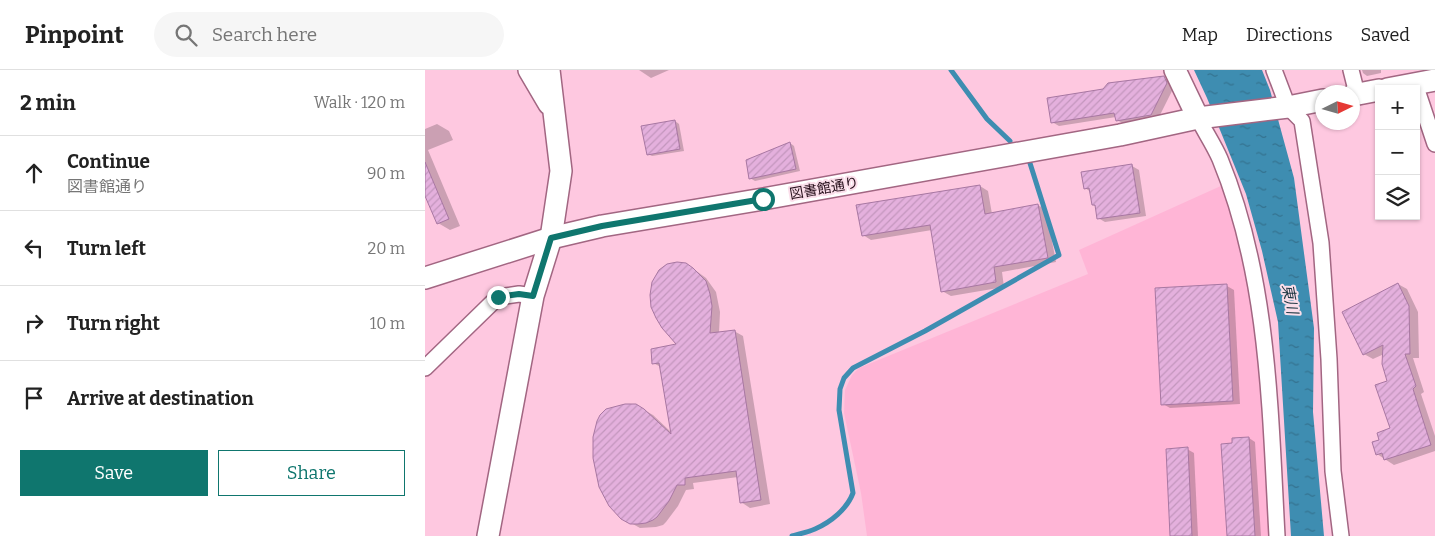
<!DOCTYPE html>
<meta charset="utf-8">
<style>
:root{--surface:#fff;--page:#f6f6f6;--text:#222;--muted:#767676;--line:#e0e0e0;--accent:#0f766e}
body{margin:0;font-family:Bitter,"Noto Sans JP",serif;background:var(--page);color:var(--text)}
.controls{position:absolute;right:15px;top:15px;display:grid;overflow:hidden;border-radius:0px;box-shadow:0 1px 4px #0004}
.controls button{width:45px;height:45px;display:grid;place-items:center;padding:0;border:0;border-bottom:1px solid var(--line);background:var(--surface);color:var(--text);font:25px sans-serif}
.compass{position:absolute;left:890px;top:15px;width:45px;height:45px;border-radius:50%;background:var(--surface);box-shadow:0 1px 4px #0004;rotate:85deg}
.stop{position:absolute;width:15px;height:15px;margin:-11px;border:4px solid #0f766e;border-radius:50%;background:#fff}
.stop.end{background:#0f766e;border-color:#fff;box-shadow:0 1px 5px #0008}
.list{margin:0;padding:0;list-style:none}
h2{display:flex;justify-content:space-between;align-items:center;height:65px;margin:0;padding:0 20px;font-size:21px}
h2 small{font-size:16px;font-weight:400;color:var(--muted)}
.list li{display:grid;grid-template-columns:32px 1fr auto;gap:15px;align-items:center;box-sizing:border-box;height:75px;padding:0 20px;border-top:1px solid var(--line)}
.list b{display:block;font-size:19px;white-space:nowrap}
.list p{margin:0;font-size:16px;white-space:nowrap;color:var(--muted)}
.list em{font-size:16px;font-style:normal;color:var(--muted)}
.actions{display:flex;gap:10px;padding:15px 20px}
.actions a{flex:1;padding:11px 0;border:1px solid var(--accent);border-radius:0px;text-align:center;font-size:18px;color:var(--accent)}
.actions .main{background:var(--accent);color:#fff}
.icon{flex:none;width:28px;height:28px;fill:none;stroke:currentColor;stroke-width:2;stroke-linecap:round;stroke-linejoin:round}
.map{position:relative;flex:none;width:1010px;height:466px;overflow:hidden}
header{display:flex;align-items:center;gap:30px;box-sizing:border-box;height:70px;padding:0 25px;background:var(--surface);border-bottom:1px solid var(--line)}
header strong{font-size:24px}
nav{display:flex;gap:28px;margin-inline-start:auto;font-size:18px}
.search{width:350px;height:45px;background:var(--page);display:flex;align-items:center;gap:12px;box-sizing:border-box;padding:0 18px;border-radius:28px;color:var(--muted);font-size:19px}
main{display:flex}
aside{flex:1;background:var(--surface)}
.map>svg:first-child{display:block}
</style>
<header>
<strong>Pinpoint</strong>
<div class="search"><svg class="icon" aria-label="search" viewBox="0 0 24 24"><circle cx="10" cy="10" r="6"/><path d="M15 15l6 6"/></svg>Search here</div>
<nav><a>Map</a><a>Directions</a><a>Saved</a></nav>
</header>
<main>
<aside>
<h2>2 min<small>Walk · 120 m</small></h2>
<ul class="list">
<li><svg class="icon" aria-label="ahead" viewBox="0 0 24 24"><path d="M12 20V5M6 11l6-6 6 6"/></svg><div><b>Continue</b><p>図書館通り</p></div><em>90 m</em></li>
<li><svg class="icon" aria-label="left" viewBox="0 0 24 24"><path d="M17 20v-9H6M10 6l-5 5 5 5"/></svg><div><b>Turn left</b></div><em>20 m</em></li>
<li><svg class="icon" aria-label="right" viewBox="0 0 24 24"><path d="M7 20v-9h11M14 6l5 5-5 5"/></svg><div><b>Turn right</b></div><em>10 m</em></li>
<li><svg class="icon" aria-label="arrive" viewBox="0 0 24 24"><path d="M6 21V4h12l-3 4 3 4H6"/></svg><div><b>Arrive at destination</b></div></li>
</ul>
<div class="actions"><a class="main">Save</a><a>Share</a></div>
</aside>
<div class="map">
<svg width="1010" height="466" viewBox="0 0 1010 466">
<defs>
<pattern id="water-ripples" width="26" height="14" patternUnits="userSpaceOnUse" patternTransform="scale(1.25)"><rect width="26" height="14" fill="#3e8db1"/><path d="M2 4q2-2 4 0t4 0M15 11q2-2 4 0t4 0" fill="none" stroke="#34728f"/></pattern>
<pattern id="building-hatch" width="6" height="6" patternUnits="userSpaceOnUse" patternTransform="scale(1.25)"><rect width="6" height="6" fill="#e4b0dd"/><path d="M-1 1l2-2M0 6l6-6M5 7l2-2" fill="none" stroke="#c396bd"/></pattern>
</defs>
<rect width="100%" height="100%" fill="#fec8e0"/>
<!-- built -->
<path fill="#ffb5d6" d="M798,115L813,160L824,211L837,316L846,466H442L436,423L419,343L420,320L427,305L434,298L663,204L654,180Z"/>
<!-- water -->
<path fill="url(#water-ripples)" d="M769,0H837L845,20L869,108L889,258L888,342L899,466H866L853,252L837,181L821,124L782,28Z"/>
<!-- shadow -->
<g fill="#0003">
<path d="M214,0H244L226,8Z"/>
<path d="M937,0H956V3L942,6L938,3Z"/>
<path d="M739,8L746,12L749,17L733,49L699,54L692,50L691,47L634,56L627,52L678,20Z"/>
<path d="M250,51L254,54L259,81L227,86L223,84Z"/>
<path d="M12,54L24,61L28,70L3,80L35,156L25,160L13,153L0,123V59Z"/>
<path d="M365,73L369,76L375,101L330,111L325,108Z"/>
<path d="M707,96L714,100L721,146L680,152L673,148L672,137L668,135L666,122L660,118Z"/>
<path d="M555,116L563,121L567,144L613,135L621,140L631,192L577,202L579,217L526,226L517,221L507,160L446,170L438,165Z"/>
<path d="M270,200L281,208L291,222L295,242L294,263L309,261L318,266L345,434L325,438L316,432L313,407L268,413L269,419L261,420L253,436L241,452L238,455L231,457L215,458L197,448L210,335L228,345L247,363L236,297L228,293L253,275Z"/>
<path d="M973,214L982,219L993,242L994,288H988L999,322L996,324L1010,366V381L969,395L952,384L966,359L964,312L959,284L948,289L939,284Z"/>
<path d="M802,216L809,220L815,334L745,338L738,334Z"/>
<path d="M824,368L830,372L836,466H803L808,374Z"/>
<path d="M762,379L769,383L773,466H746Z"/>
</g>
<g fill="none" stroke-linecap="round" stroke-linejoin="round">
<!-- stream -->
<g stroke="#3e8db1" stroke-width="5">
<path d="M526,0L562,49L585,71"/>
<path d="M367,466C374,464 383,462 390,459C406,452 422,439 428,423L414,340L415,319L419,308L428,298L500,261L634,185L604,90"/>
</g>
</g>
<!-- building -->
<g fill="url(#building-hatch)" stroke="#a877a2">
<path d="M739,6L742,13L726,45L691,51L689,43L626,53L622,28L678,19L683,13Z"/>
<path d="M250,50L255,79L222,85L216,56Z"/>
<path d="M365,72L371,99L324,109L321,90Z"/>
<path d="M0,92L24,149L12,154L0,126Z"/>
<path d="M707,94L715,143L672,149L670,135H667L664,118L659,119L656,102Z"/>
<path d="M555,115L560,144L613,134L623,188L569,197L571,212L516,222L505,155L437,166L431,135Z"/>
<path d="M252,192L261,193L268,198L281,211L285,224L287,236L285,263L310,260L336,430L315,433L311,401L260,408V415H252L244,431L232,447L228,450L221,453L213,454H205L196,449L184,436L174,417L168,388V367L172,351L175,345L181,339L200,334H211L219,339L246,364L234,293L227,294L226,279L251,274L237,258L231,248L226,237L225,225L227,212L234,200L242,194Z"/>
<path d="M973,213L984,236L985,284H980L991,316L988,319L1006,375L959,390L957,383L951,385L947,372L954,370L952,363L965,358L950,315L962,311L957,294L958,275L938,285L917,242Z"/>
<path d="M802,214L808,331L736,335L730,218Z"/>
<path d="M824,367L830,466H802L796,374L807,373V368Z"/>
<path d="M763,377L767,466H745L741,379Z"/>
</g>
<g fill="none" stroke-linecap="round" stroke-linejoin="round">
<!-- street casing -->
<g stroke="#a26682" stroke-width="18">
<g id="street">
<path d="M849,0L863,37L877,51L896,173L904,289L908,401L916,466"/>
<path d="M926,0L932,24"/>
<path d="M990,14L1010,74"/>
<path d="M773,48C780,62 789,75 795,89C844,208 845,339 852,466"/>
<path d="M0,298L73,227L94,224L108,226"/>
</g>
</g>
<!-- secondary casing -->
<g stroke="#a26682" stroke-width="24">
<g id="secondary">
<path d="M104,0L124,34"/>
<path d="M750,0L773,48"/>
<path d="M962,19L1010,10"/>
<path d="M928,25L954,20"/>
<path d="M0,208L126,168L177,156L338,129L695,65L773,48L863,37L898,30"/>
<path d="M63,466L108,226L126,168L136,101L124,0"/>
</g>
</g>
<!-- street -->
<use href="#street" stroke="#fff" stroke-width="15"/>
<!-- secondary -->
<use href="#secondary" stroke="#fff" stroke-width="21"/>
</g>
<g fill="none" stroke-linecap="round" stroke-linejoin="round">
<!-- route -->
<path stroke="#0f766e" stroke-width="6" d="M73,227L94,224L108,226L126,168L177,156L338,129"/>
</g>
<g text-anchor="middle" stroke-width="4" stroke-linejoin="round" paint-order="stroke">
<!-- street labels -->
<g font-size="14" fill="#250e1a" stroke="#fadeea">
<text transform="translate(399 118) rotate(-10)" y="5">図書館通り</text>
</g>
<!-- water labels -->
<g font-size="15" font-style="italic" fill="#1c3541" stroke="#fadeea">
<text transform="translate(865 229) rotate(79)" y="5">東川</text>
</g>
</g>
</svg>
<div class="controls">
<button>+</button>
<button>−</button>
<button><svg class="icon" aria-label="layers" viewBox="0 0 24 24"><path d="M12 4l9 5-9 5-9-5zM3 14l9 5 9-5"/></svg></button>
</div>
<svg class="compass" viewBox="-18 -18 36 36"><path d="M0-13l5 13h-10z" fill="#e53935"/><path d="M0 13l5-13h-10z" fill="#767676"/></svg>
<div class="stop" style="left:338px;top:129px"></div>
<div class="stop end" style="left:73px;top:227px"></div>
</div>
</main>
